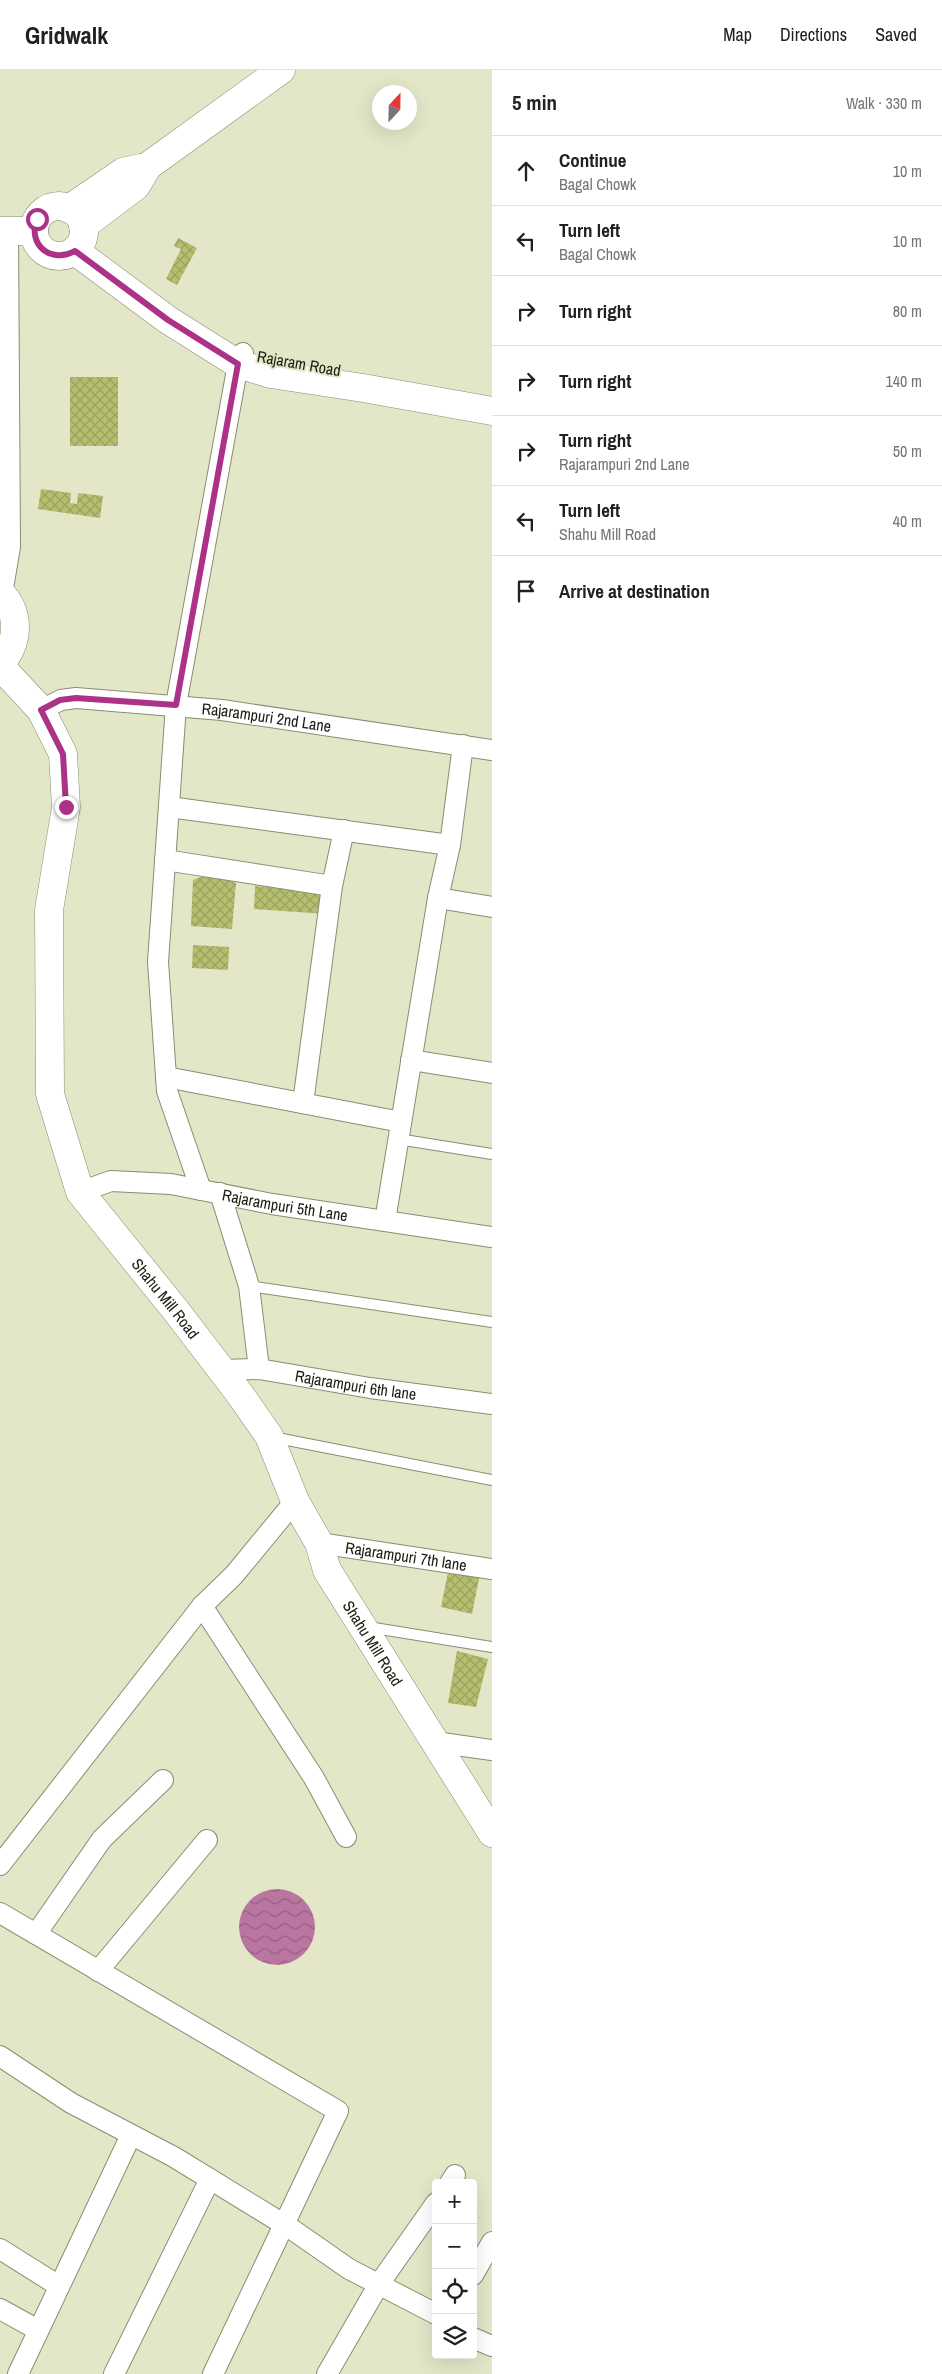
<!DOCTYPE html>
<meta charset="utf-8">
<style>
:root{--surface:#fff;--page:#f2f2f2;--text:#202124;--muted:#757577;--line:#e0e0e0}
body{margin:0;font-family:"Archivo Narrow",sans-serif;background:var(--page);color:var(--text)}
.controls{position:absolute;right:15px;bottom:15px;display:grid;overflow:hidden;border-radius:5px;box-shadow:0 5px 20px #0002}
.controls button{width:45px;height:45px;display:grid;place-items:center;padding:0;border:0;border-bottom:1px solid var(--line);background:var(--surface);color:var(--text);font:25px sans-serif}
.compass{position:absolute;left:372px;top:15px;width:45px;height:45px;border-radius:50%;background:var(--surface);box-shadow:0 5px 20px #0002;rotate:22deg}
.stop{position:absolute;width:15px;height:15px;margin:-11px;border:4px solid #ab3287;border-radius:50%;background:#fff}
.stop.end{background:#ab3287;border-color:#fff;box-shadow:0 1px 5px #0008}
.list{margin:0;padding:0;list-style:none}
h2{display:flex;justify-content:space-between;align-items:center;height:65px;margin:0;padding:0 20px;font-size:21px}
h2 small{font-size:16px;font-weight:400;color:var(--muted)}
.list li{display:grid;grid-template-columns:32px 1fr auto;gap:15px;align-items:center;box-sizing:border-box;height:70px;padding:0 20px;border-top:1px solid var(--line)}
.list b{display:block;font-size:19px;white-space:nowrap}
.list p{margin:0;font-size:16px;white-space:nowrap;color:var(--muted)}
.list em{font-size:16px;font-style:normal;color:var(--muted)}
.icon{flex:none;width:28px;height:28px;fill:none;stroke:currentColor;stroke-width:2;stroke-linecap:round;stroke-linejoin:round}
.map{position:relative;flex:none;width:492px;height:2304px;overflow:hidden}
header{display:flex;align-items:center;gap:30px;box-sizing:border-box;height:70px;padding:0 25px;background:var(--surface);border-bottom:1px solid var(--line)}
header strong{font-size:24px}
nav{display:flex;gap:28px;margin-inline-start:auto;font-size:18px}
main{display:flex}
aside{flex:1;background:var(--surface)}
.map>svg:first-child{display:block}
</style>
<header>
<strong>Gridwalk</strong>
<nav><a>Map</a><a>Directions</a><a>Saved</a></nav>
</header>
<main>
<div class="map">
<svg width="492" height="2304" viewBox="0 0 492 2304">
<defs>
<pattern id="water-waves" width="16" height="10" patternUnits="userSpaceOnUse" patternTransform="scale(1.25)"><rect width="16" height="10" fill="#ba76a1"/><path d="M0 5q4-4 8 0t8 0" fill="none" stroke="#966082"/></pattern>
<pattern id="building-cross-hatch" width="8" height="8" patternUnits="userSpaceOnUse" patternTransform="scale(1.25)"><rect width="8" height="8" fill="#b5bd6f"/><path d="M0 0l8 8M0 8l8-8" fill="none" stroke="#9ba25f"/></pattern>
</defs>
<rect width="100%" height="100%" fill="#e3e7c8"/>
<!-- water -->
<circle fill="url(#water-waves)" cx="277" cy="1857" r="38"/>
<!-- building -->
<g fill="url(#building-cross-hatch)">
<path d="M178,168L197,178L177,215L166,209L181,179L174,176Z"/>
<rect x="70" y="307" width="48" height="69"/>
<path d="M41,419L71,423L70,433L77,434L78,423L103,426L100,448L38,439Z"/>
<path d="M203,806L227,809L236,813L232,859L191,856L193,810Z"/>
<path d="M255,816L327,821L326,844L254,839Z"/>
<path d="M193,875L229,877L228,900L192,898Z"/>
<path d="M449,1497L480,1504L472,1544L441,1537Z"/>
<path d="M457,1581L488,1589L476,1637L448,1633Z"/>
</g>
<g fill="none" stroke-linecap="round" stroke-linejoin="round">
<!-- lane casing -->
<g stroke="#8a8d71" stroke-width="12">
<g id="lane">
<path d="M398,1069L492,1084"/>
<path d="M249,1216L492,1252"/>
<path d="M272,1367L492,1410"/>
<path d="M368,1557L492,1577"/>
</g>
</g>
<!-- street casing -->
<g stroke="#8a8d71" stroke-width="22">
<g id="street">
<path d="M2,524L10,477L8,162"/>
<path id="s1" d="M41,640L61,630L76,628L222,640L492,680"/>
<path d="M169,737L450,775"/>
<path d="M165,790L332,816"/>
<path d="M438,828L492,837"/>
<path d="M411,990L492,1003"/>
<path d="M166,1007L401,1052"/>
<path d="M303,1033L332,816L344,760"/>
<path d="M201,1120L167,1021L158,892L176,635L238,294L243,283"/>
<path id="s2" d="M80,1122L111,1111L171,1114L272,1134L492,1167"/>
<path d="M220,1123L249,1216L259,1299"/>
<path d="M385,1151L438,828L450,775L463,675"/>
<path id="s3" d="M221,1300L259,1299L370,1318L492,1334"/>
<path id="s4" d="M319,1473L492,1499"/>
<path d="M202,1536L314,1708L346,1767"/>
<path d="M435,1672L492,1680"/>
<path d="M0,1795L202,1536L234,1505L295,1431"/>
<path d="M0,1843L338,2041L213,2304"/>
<path d="M36,1864L102,1769L163,1710"/>
<path d="M98,1901L207,1770"/>
<path d="M0,1986L71,2033L174,2087L293,2160L349,2199L436,2244"/>
<path d="M450,2113L455,2105"/>
<path d="M0,2179L59,2216"/>
<path d="M473,2205L492,2172"/>
<path d="M0,2239L38,2260"/>
<path d="M473,2268L492,2276"/>
<path d="M18,2304L131,2065"/>
<path d="M114,2304L210,2109"/>
<path d="M327,2304L379,2214L436,2133"/>
</g>
</g>
<!-- secondary casing -->
<g stroke="#8a8d71" stroke-width="29">
<g id="secondary">
<circle cx="59" cy="161" r="25"/>
<path d="M69,139L123,102L140,98"/>
<path d="M83,156L136,116L148,96L281,0"/>
<path d="M0,161H34"/>
<path d="M75,181L168,250L238,294L271,304L363,318L492,341"/>
<path d="M0,523C21,541 19,575 0,593"/>
<path id="s5" d="M0,596L41,640L63,684L66,737L49,840L50,1024L80,1122L177,1242L239,1323L269,1366L295,1431L319,1473L327,1500L492,1763"/>
</g>
</g>
<!-- lane -->
<use href="#lane" stroke="#fff" stroke-width="10"/>
<!-- street -->
<use href="#street" stroke="#fff" stroke-width="20"/>
<!-- secondary -->
<use href="#secondary" stroke="#fff" stroke-width="28"/>
</g>
<g fill="none" stroke-linecap="round" stroke-linejoin="round">
<!-- route -->
<path stroke="#ab3287" stroke-width="6" d="M37,149C27,175 51,194 75,181L168,250L238,294L176,635L76,628L60,630L41,640L63,684L66,737"/>
</g>
<g text-anchor="middle" stroke-width="4" stroke-linejoin="round" paint-order="stroke">
<!-- street labels -->
<g font-size="16" fill="#1c1d12" stroke="#e3e7c8">
<text transform="translate(299 293) rotate(10)" y="6">Rajaram Road</text>
<text dy="6" stroke="none"><textPath href="#s1" startOffset="229">Rajarampuri 2nd Lane</textPath></text>
<text dy="6" stroke="none"><textPath href="#s2" startOffset="209">Rajarampuri 5th Lane</textPath></text>
<text dy="6" stroke="none"><textPath href="#s5" startOffset="690">Shahu Mill Road</textPath></text>
<text dy="6" stroke="none"><textPath href="#s3" startOffset="136">Rajarampuri 6th lane</textPath></text>
<text dy="6" stroke="none"><textPath href="#s4" startOffset="88">Rajarampuri 7th lane</textPath></text>
<text dy="6" stroke="none"><textPath href="#s5" startOffset="1095">Shahu Mill Road</textPath></text>
</g>
</g>
</svg>
<div class="controls">
<button>+</button>
<button>−</button>
<button><svg class="icon" aria-label="locate" viewBox="0 0 24 24"><circle cx="12" cy="12" r="6"/><path d="M12 2v4M12 18v4M2 12h4M18 12h4"/></svg></button>
<button><svg class="icon" aria-label="layers" viewBox="0 0 24 24"><path d="M12 4l9 5-9 5-9-5zM3 14l9 5 9-5"/></svg></button>
</div>
<svg class="compass" viewBox="-18 -18 36 36"><path d="M0-13l5 13h-10z" fill="#e53935"/><path d="M0 13l5-13h-10z" fill="#757577"/></svg>
<div class="stop" style="left:37px;top:149px"></div>
<div class="stop end" style="left:66px;top:737px"></div>
</div>
<aside>
<h2>5 min<small>Walk · 330 m</small></h2>
<ul class="list">
<li><svg class="icon" aria-label="ahead" viewBox="0 0 24 24"><path d="M12 20V5M6 11l6-6 6 6"/></svg><div><b>Continue</b><p>Bagal Chowk</p></div><em>10 m</em></li>
<li><svg class="icon" aria-label="left" viewBox="0 0 24 24"><path d="M17 20v-9H6M10 6l-5 5 5 5"/></svg><div><b>Turn left</b><p>Bagal Chowk</p></div><em>10 m</em></li>
<li><svg class="icon" aria-label="right" viewBox="0 0 24 24"><path d="M7 20v-9h11M14 6l5 5-5 5"/></svg><div><b>Turn right</b></div><em>80 m</em></li>
<li><svg class="icon" aria-label="right" viewBox="0 0 24 24"><path d="M7 20v-9h11M14 6l5 5-5 5"/></svg><div><b>Turn right</b></div><em>140 m</em></li>
<li><svg class="icon" aria-label="right" viewBox="0 0 24 24"><path d="M7 20v-9h11M14 6l5 5-5 5"/></svg><div><b>Turn right</b><p>Rajarampuri 2nd Lane</p></div><em>50 m</em></li>
<li><svg class="icon" aria-label="left" viewBox="0 0 24 24"><path d="M17 20v-9H6M10 6l-5 5 5 5"/></svg><div><b>Turn left</b><p>Shahu Mill Road</p></div><em>40 m</em></li>
<li><svg class="icon" aria-label="arrive" viewBox="0 0 24 24"><path d="M6 21V4h12l-3 4 3 4H6"/></svg><div><b>Arrive at destination</b></div></li>
</ul>
</aside>
</main>
